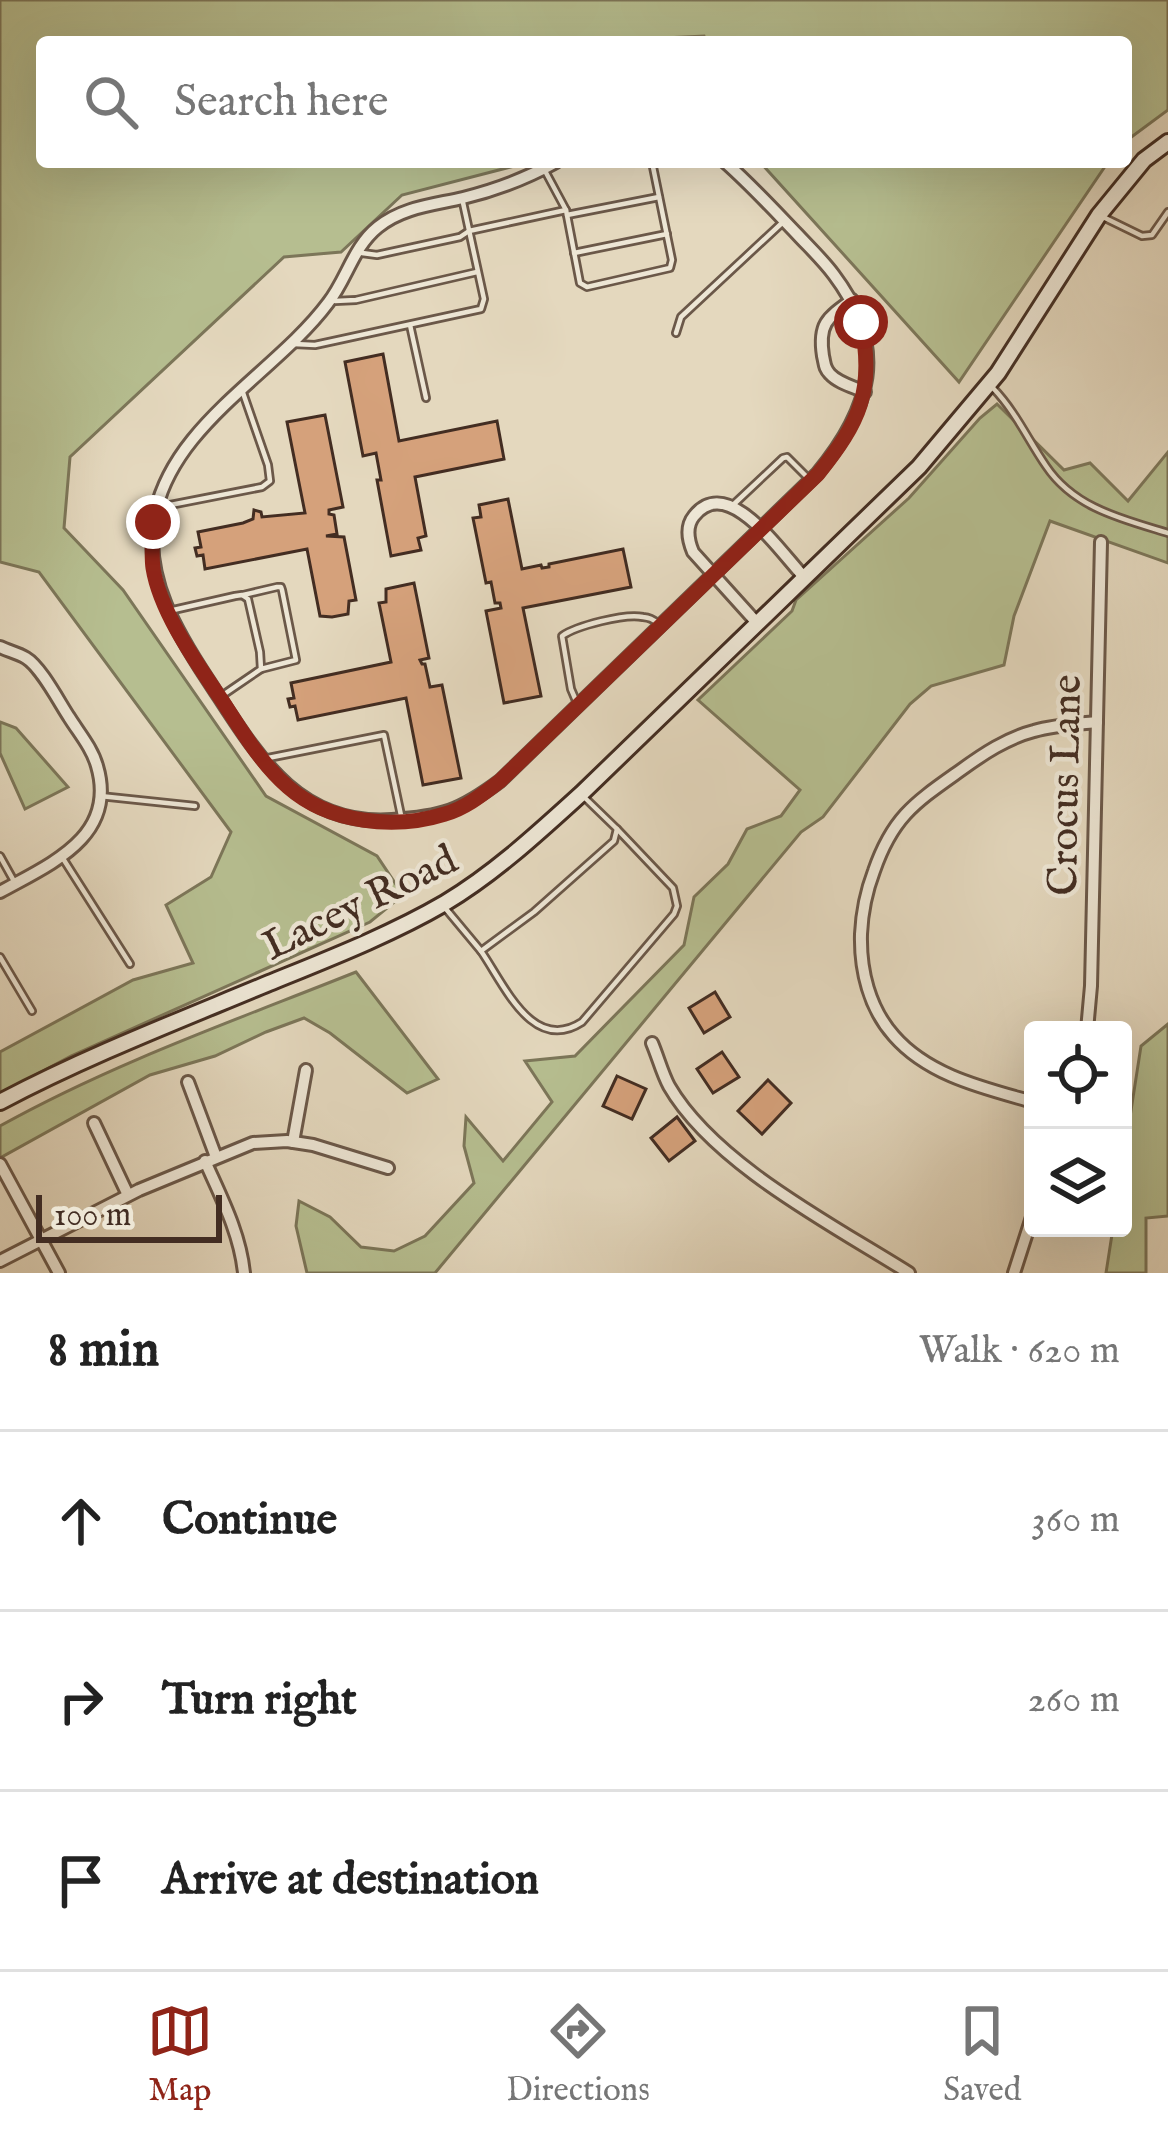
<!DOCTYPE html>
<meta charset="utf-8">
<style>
:root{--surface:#fff;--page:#f6f6f6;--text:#222;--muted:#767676;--line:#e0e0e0;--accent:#8f2418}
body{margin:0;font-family:"IM FELL English",serif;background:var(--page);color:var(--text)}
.controls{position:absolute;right:36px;bottom:36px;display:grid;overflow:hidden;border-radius:12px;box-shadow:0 12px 48px #0002}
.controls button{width:108px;height:108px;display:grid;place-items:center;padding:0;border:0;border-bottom:3px solid var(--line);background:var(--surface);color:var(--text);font:60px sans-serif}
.scale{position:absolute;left:36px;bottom:30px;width:186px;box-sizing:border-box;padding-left:12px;border:6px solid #432d22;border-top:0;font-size:33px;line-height:42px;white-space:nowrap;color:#432d22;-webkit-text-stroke:9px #ede6d5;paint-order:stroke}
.stop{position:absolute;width:36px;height:36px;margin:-27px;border:9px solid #8f2418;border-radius:50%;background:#fff}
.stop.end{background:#8f2418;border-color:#fff;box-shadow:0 3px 12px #0008}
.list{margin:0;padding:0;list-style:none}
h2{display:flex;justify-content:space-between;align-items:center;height:156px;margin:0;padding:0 48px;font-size:51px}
h2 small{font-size:39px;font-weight:400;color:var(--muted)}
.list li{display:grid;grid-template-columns:78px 1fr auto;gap:36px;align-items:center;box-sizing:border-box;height:180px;padding:0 48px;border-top:3px solid var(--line)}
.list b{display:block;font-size:45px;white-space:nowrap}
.list em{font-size:39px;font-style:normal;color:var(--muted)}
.icon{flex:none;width:66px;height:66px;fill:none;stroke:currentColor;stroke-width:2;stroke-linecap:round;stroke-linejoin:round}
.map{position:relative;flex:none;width:1168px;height:1273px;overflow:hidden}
.search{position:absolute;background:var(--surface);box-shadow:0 12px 48px #0002;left:36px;right:36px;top:36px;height:132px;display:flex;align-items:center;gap:30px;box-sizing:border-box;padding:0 42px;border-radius:12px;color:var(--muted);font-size:45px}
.sheet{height:696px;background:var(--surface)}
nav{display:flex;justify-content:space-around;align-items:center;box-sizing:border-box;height:168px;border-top:3px solid var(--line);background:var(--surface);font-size:33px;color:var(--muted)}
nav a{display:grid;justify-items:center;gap:6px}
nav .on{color:var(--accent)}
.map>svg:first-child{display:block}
</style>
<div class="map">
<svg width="1168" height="1273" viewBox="0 0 1168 1273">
<rect width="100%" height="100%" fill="#e4d8be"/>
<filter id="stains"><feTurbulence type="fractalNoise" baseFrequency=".00167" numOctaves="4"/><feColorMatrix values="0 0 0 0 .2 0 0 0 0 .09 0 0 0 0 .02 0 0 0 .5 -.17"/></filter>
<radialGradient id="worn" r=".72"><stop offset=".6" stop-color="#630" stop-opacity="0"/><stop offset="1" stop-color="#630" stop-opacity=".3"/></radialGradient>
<!-- green -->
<g fill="#b6be90" stroke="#7c7659" stroke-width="3">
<path d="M0,0H1168V110L1126,141V42H706L704,36L664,38L660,42H42V162H530L402,195L341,252L284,257L70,457L64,528L123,590L266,796L377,856L403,895L370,922L71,1056L0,1094V1052L133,980L193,963L166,905L211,877L231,832L39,572L0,562Z"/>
<path d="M760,162H1108L959,382Z"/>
<path d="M997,404L1064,470L1090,463L1128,501L1168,452V563L1050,521L1014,616L1004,665L931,686L910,704L823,817L801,832L435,1273H307L296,1226L299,1201L330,1217L361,1247L394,1251L425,1236L474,1183L464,1146L466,1117L503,1161L552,1102L525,1061L575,1056L684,945L694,897L728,864L747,829L781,816L800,790L698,700L792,611L796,600L909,498L980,418Z"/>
<path d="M0,722L16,728L68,787L25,809L0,753Z"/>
<path d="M356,972L438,1079L407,1093L330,1033L304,1018L266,1032L215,1056L150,1075L0,1158V1126C113,1063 236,1020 356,972Z"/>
<path d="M1168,1024V1216L1146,1218V1273H1106L1113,1228H1123V1162L1141,1046Z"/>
</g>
<!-- building -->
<g fill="#d5a17b" stroke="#432d22" stroke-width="3">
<path d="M383,354L399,441L497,421L504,459L415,477L426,536L418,538L421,550L391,556L377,480H381L376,453L363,456L345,362Z"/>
<path d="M325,415L343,507L329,510V514L334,515L337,534L326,536L344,537L356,600L349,601L348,614L332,617L320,616L307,549L205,569L203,555L197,556L195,548L201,547L198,532L243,523L253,519L254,510L261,512L262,517L305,513L287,422Z"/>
<path d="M508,499L522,569L541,565L542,568L549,567V564L623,549L631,587L523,608L541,696L504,703L486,611L501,608L500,603H495L491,582L486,583L473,518L481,517L479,505Z"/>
<path d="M414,583L429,658L420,660L422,664H425L430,687L442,685L461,778L423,785L406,698L298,720L295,706L290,707L288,699L294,698L291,683L391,662L379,603L386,602V589Z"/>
<path d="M715,992L730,1017L704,1033L689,1008Z"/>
<path d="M722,1052L739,1077L713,1093L697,1069Z"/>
<path d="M617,1076L646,1089L632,1119L603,1106Z"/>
<path d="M768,1080L791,1103L762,1134L738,1111Z"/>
<path d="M677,1117L695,1141L669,1161L651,1138Z"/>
</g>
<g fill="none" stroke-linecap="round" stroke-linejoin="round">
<!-- lane casing -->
<g stroke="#6b5849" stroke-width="10">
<g id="lane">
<path d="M544,169L566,210L580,283L587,287L670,268L672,260L652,162"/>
<path d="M567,215L659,197"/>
<path d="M1101,216L1142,236L1152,235L1168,212"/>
<path d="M362,253L377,255L460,237L469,231L566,210"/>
<path d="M574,253L667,234"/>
<path d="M335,301L356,300L477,272"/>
<path d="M410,325L426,398"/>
<path d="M676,333L681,317L783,222"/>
<path d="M294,344L315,345L481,309L484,299L462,198"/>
<path d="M993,388C1016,412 1028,440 1046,466C1074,508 1122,519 1168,533"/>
<path d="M733,505L783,458L787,457L811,481"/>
<path d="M160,507L262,487L270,481L268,465L242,390"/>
<path d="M243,595L277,587H281L282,590L296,660L261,669"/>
<path d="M169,611L235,596L242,595L248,599L260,652L261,669L220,697"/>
<path d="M577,703L571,689L562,636C576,626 625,613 643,617C652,618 653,620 661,625"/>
<path d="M263,759L384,735L402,820"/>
<path d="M100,796L195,806"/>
<path d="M0,856L15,883"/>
<path d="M62,857L130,964"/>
<path d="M446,909L481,951L534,912L614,841L617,829L583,796"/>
<path d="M481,951C505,986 533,1054 582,1022L674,914L677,906L673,888L617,829"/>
<path d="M0,957L32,1011"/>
</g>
</g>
<!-- street casing -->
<g stroke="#6b5849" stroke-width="16">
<g id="street">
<path d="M556,162C527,178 496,190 463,198C433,205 403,207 378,227C353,247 347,279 328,303C275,374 169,426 154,520C144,578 177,633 208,680C254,750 295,827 392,820C442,817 460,811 500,781L817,474C871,409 889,348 834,275C823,260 809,247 797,234C773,209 751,185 725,162"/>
<path d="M852,300C827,318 818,324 823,356C825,364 824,368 830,374C838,383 854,387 865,392"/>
<path d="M757,623L693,552C688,540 685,527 694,516C728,473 781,553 804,577"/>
<path d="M0,647C8,651 18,653 26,658C41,667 59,702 69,717C79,733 92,748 97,766C118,837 50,864 0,892"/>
<path d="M1087,1030L1091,986L1101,542"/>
<path d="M652,1043C658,1057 662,1073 669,1086C714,1164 833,1225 909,1273"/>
<path d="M188,1082L216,1157"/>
<path d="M1033,1102C984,1088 929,1076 894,1036C869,1008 860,970 861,934C862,912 866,892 874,871C893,816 916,802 961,770C983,754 1007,738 1034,731C1054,725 1076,724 1097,722"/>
<path d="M94,1123L128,1195"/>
<path d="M293,1142L306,1070"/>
<path d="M205,1161C221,1197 240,1233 244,1273"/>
<path d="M0,1164L59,1273"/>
<path d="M0,1261L139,1190L253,1143L287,1141L313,1145L388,1168"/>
<path d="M1014,1273L1033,1214"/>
</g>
</g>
<!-- secondary casing -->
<g stroke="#432d22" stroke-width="20">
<path id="secondary" d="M0,1102C87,1056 178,1021 269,983C328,959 390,935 445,903C495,873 538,833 581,794L919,467L998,373L1099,215L1144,160L1168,142"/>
</g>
<!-- lane -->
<use href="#lane" stroke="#ede6d5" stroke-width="4.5"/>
<!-- street -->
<use href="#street" stroke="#ede6d5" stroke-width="10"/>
<!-- secondary -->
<use href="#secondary" stroke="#ede6d5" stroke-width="14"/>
</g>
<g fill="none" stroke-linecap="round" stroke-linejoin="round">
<!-- route -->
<path stroke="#8f2418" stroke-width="15" d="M153,522C153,537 151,554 153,568C160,612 196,662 221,699C240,728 261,764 288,787C329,823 394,830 445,814C466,808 483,794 500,781L818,474C860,422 875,390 861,322"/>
</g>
<g text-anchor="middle" stroke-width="9" stroke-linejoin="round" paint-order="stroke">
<!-- street labels -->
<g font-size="42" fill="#432d22" stroke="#ede6d5">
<text transform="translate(1063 785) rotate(-89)" y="15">Crocus Lane</text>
<text transform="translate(359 901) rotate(-26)" y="15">Lacey Road</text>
</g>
</g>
<rect width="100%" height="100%" filter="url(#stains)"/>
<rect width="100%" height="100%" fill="url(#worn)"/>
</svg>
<div class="controls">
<button><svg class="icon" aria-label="locate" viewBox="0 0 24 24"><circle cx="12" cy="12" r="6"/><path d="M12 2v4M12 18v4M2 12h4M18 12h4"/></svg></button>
<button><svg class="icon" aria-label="layers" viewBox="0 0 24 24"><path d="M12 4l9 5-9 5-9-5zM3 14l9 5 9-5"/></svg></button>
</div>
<div class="scale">100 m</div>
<div class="stop" style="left:861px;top:322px"></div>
<div class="stop end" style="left:153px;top:522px"></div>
<div class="search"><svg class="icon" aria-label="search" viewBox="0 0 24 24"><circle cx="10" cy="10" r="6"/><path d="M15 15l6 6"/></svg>Search here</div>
</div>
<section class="sheet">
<h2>8 min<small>Walk · 620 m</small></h2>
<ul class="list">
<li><svg class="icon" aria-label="ahead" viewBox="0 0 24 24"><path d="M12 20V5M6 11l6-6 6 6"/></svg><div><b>Continue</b></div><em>360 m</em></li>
<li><svg class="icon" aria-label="right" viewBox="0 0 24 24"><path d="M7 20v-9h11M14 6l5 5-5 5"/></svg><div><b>Turn right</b></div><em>260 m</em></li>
<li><svg class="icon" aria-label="arrive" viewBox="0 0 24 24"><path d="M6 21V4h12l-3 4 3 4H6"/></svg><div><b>Arrive at destination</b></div></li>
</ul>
</section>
<nav>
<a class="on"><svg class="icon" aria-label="map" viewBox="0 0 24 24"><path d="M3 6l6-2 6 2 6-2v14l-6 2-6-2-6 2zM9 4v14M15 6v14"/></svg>Map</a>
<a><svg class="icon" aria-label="directions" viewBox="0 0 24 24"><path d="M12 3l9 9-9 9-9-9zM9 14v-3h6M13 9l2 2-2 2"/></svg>Directions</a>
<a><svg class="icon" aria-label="saved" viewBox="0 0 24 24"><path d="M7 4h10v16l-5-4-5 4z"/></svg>Saved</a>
</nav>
